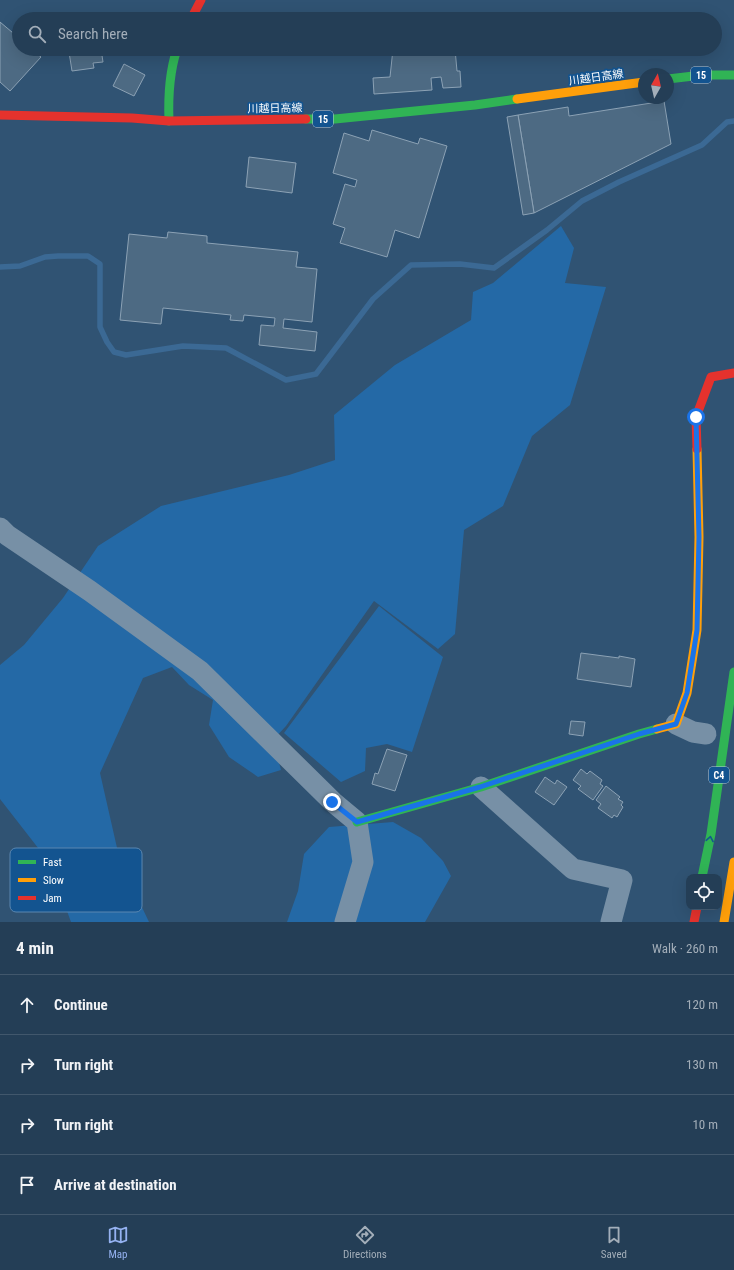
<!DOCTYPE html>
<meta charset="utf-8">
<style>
:root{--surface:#243e56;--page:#2c455c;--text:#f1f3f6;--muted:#a3aeb9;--line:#41576c;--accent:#95b2f1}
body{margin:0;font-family:"Roboto Condensed","Noto Sans JP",sans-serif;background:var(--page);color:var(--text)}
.controls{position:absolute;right:12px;bottom:12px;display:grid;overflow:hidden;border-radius:8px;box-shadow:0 4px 16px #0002}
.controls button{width:36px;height:36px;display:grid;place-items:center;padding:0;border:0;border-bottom:1px solid var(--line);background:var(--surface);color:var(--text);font:20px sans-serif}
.compass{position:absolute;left:638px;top:68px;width:36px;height:36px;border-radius:50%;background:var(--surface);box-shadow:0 4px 16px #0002;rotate:8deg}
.stop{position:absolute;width:12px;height:12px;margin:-9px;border:3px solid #1a73e8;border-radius:50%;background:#fff}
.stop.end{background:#1a73e8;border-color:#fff;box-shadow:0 1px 4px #0008}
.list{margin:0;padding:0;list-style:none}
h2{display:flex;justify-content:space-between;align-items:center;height:52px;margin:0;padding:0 16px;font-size:17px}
h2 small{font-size:13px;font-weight:400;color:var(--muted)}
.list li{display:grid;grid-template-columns:26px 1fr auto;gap:12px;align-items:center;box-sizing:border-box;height:60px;padding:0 16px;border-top:1px solid var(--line)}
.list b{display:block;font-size:15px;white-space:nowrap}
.list em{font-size:13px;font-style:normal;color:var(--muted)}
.icon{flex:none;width:22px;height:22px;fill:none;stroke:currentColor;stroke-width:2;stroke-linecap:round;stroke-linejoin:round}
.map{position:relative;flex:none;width:734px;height:922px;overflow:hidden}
.search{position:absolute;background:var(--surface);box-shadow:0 4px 16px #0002;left:12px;right:12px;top:12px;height:44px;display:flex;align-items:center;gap:10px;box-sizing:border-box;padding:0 14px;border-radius:22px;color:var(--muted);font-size:15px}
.sheet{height:292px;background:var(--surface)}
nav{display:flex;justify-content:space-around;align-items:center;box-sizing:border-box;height:56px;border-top:1px solid var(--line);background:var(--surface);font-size:11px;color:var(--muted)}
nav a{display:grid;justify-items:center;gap:2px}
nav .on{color:var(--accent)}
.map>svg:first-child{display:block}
</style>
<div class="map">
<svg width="734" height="922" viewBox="0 0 734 922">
<rect width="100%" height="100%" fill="#305373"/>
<!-- green -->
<g fill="#2469a6">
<path d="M561,226L574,248L565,283L606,287L570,405L532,436L503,506L464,530L455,634L438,649L374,601L286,726L273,740L281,770L258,777L229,757L209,725L213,700L189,685L172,667L143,678L100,773L120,861L149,922H71L49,862L0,799V665L24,645L63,598L98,546L161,506L289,475L335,460L334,415L395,365L471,320L473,292L493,283Z"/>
<path d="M379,606L443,657L412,752L387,744L366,748L365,771L341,782L284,733Z"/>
<path d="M393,822L421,838L443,861L451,876L425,922H287L298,891L304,854L329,827Z"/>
</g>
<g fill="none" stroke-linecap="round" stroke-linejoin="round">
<!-- stream -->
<path stroke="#3b6994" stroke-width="5.5" d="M0,267L20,266L45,257L58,256H88L100,264V327L107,342L114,352L126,355L183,346L226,348L286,380L316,374L373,299L411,265L460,264L494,268L547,230L582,201L619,182L702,145L727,122L734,121"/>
</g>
<!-- building -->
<g fill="#4d6a83" stroke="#8ca2b5">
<path d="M0,22L19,38V49H31L41,57L10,91L0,82Z"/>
<path d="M78,49H101L103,62L93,63L94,68L72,71L69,52L78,51Z"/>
<path d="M393,49H455L457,71H460L461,87L443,88L441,77L431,78L432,90L374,94L373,78L390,77Z"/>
<path d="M124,64L145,75L134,96L113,86Z"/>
<path d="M664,101L671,144L534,213L518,115L568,107L569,116Z"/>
<path d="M518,115L534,213L523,215L507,117Z"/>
<path d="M372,130L418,144L420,138L447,146L419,238L395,230L387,257L340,243L345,228L333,224L345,184L355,187L357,180L333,173L344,133L369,141Z"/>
<path d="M249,157L296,163L292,193L246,187Z"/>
<path d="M168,232L207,236V243L298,252L296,267L317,269L312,322L284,319L283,328L317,332L315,351L259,345L261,325L274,326L275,318L244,315L243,321L230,320L231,315L163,308L161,324L120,320L129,234L167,238Z"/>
<path d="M581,653L619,658V656L635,659L631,687L577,679Z"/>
<path d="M571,721L585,722L583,736L569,734Z"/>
<path d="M387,749L407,755L395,791L372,784L375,773L378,774Z"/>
<path d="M581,769L587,774L590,771L602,780L600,784L603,786L593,800L578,789L581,786L573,780Z"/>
<path d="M545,777L555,784L557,780L567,787L554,805L535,792Z"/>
<path d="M606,786L620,797L618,799L623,802L621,805L623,807L617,817L614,815L612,818L598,808L601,804L596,800Z"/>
</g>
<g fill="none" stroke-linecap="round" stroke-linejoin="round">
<!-- street -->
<g stroke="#7790a6" stroke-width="21">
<path d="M0,528L7,535L90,591L200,671L333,802L357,822L363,862L345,922"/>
<path d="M676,724L693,732L706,734"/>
<path d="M481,787L573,869L622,880L611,922"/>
</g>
<!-- fast -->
<g stroke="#30b455" stroke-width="9">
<path d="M668,79L702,75H734"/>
<path d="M306,119H335L475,105L517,99"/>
<path d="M169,121C168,96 169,73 177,49"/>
<path d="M357,822L481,787L639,734L657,729"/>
<path d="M702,877L711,834L734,672"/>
</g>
<!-- slow -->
<g stroke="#ff9f0a" stroke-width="9">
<path d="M517,99L644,82"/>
<path d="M657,729L676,724L687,693L697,630L699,537L697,449"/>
<path d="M724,922L734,862"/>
</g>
<!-- jam -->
<g stroke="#e5322d" stroke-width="9">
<path d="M191,19L201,0"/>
<path d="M0,115L132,118L169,121L306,119"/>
<path d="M697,449L696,417L711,377L734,373"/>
<path d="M694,922L697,907"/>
</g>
</g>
<!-- one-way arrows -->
<defs><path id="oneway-chevron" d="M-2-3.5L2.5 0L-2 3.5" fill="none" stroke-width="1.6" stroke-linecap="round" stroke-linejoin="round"/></defs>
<use stroke="#14598d" href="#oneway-chevron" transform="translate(710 839) rotate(-80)"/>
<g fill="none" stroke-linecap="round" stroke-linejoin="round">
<!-- route -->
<path stroke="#1a73e8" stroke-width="5" d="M332,802L357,822L480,787L639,734L676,724L687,693L697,630L699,537L696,417"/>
</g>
<g text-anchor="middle" stroke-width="3.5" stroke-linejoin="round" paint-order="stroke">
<!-- shield labels -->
<g fill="#135490" stroke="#b8ccde" stroke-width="1">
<rect x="691" y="67" width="20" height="16" rx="3"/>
<rect x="313" y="111" width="20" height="16" rx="3"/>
<rect x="709" y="767" width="20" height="16" rx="3"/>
</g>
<g font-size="10" font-weight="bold" fill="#fff">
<text x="701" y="79">15</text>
<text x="323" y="123">15</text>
<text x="719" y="779">C4</text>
</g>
<!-- street labels -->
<g font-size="11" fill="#fff" stroke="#135490">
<text transform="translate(596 77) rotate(-8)" y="4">川越日高線</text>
<text transform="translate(275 108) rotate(-1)" y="4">川越日高線</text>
</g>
</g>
<!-- legend -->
<rect x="10" y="848" width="132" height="64" rx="6" fill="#135490" stroke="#5a87b1" stroke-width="1"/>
<rect x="18" y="860" width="18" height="4" fill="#30b455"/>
<rect x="18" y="878" width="18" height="4" fill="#ff9f0a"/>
<rect x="18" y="896" width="18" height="4" fill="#e5322d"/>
<g font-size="11" fill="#fff">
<text x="43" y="866">Fast</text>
<text x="43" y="884">Slow</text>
<text x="43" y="902">Jam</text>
</g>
</svg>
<div class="controls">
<button><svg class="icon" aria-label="locate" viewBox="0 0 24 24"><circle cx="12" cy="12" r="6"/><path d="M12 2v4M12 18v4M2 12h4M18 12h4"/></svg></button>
</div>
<svg class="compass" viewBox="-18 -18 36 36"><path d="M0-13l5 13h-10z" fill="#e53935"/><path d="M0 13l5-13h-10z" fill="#a3aeb9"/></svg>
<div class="stop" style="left:696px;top:417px"></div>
<div class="stop end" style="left:332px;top:802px"></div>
<div class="search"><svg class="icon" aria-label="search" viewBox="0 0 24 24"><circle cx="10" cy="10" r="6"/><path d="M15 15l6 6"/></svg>Search here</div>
</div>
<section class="sheet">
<h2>4 min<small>Walk · 260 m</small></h2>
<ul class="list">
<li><svg class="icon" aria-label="ahead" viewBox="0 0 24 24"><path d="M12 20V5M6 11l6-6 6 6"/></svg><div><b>Continue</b></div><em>120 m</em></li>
<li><svg class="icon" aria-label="right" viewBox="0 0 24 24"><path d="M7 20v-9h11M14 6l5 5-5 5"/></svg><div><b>Turn right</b></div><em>130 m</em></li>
<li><svg class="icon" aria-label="right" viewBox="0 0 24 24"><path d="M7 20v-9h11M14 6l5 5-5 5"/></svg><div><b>Turn right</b></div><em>10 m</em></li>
<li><svg class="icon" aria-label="arrive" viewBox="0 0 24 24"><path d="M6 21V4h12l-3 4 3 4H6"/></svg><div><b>Arrive at destination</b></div></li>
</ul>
</section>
<nav>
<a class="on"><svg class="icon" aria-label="map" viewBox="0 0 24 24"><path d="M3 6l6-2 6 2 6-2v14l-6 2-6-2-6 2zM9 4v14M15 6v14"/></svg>Map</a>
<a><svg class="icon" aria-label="directions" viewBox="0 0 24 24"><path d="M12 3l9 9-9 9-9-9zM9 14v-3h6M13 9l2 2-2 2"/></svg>Directions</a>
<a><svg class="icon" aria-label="saved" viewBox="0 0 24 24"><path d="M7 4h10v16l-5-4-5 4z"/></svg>Saved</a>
</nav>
